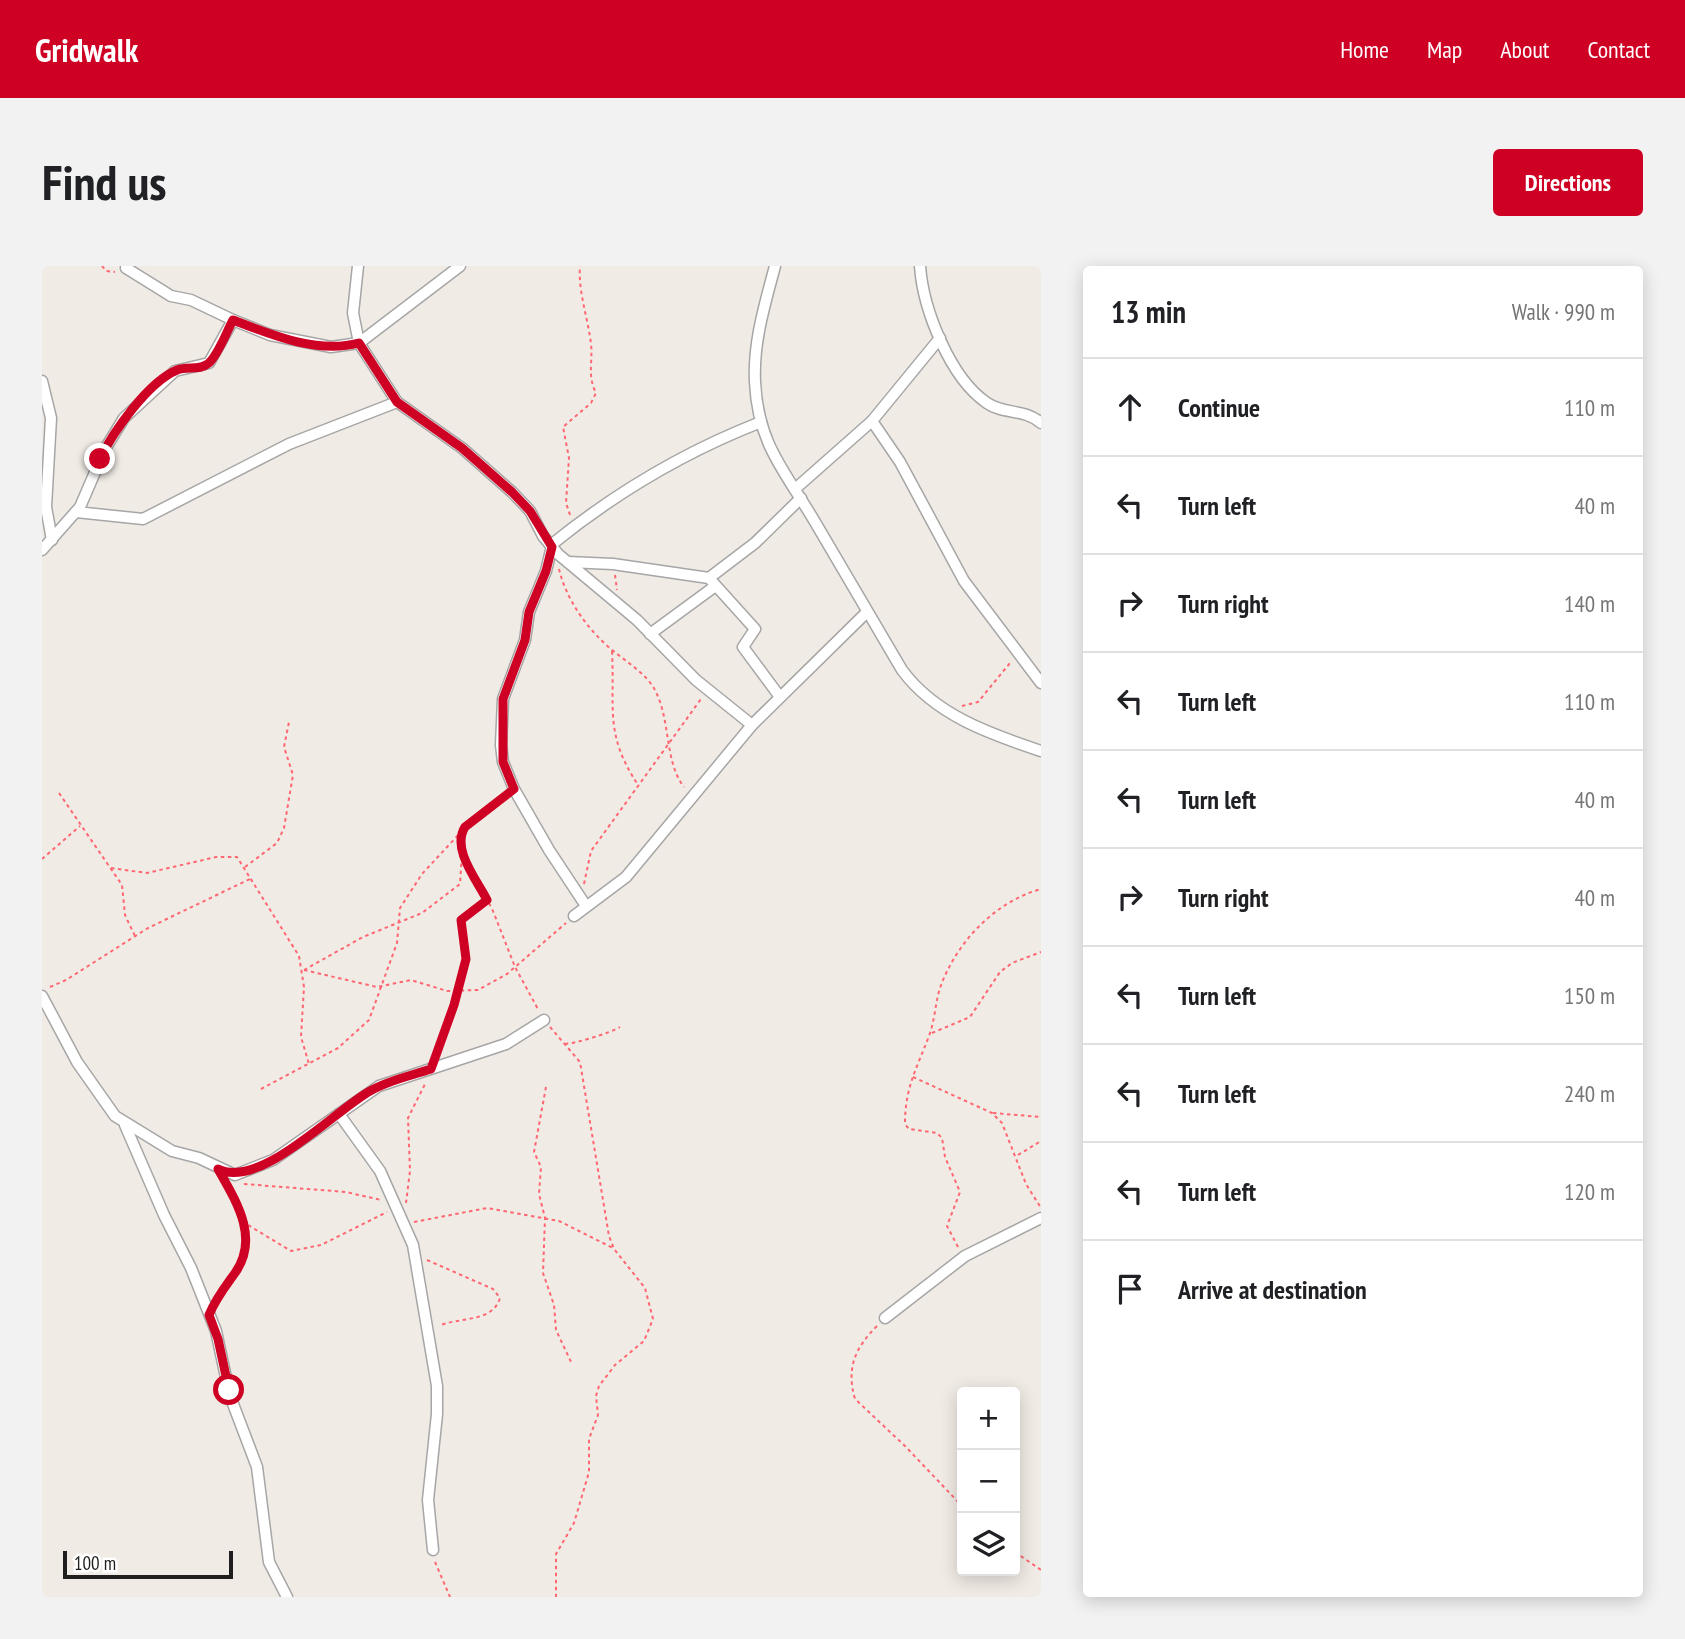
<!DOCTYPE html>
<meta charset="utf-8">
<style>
:root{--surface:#fff;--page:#f2f2f2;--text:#202124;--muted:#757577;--line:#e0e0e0;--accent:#ce0023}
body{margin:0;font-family:"PT Sans Narrow",sans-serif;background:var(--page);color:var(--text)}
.controls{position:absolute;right:21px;bottom:21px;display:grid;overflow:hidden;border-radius:7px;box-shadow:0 4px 18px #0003}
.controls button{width:63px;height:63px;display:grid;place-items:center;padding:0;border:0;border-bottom:2px solid var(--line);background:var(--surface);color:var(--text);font:35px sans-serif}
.scale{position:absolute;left:21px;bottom:18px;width:170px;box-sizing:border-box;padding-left:7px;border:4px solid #1f1f1f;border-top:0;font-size:19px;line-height:24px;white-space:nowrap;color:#1f1f1f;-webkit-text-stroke:5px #fff;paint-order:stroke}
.stop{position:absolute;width:21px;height:21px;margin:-16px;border:5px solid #ce0023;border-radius:50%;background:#fff}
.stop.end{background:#ce0023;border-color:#fff;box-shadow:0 2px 7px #0008}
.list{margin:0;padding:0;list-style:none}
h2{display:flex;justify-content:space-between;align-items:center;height:91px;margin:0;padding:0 28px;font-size:30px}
h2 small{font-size:23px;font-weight:400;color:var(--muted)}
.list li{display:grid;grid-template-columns:46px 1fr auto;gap:21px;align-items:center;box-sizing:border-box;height:98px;padding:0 28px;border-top:2px solid var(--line)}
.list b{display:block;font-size:26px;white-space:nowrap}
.list em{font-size:23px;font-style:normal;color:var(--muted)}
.icon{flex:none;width:38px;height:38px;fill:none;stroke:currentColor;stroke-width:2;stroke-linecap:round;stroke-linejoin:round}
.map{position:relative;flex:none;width:999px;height:1331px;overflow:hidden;border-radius:7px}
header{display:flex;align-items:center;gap:42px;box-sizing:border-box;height:98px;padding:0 35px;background:var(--accent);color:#fff}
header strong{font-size:33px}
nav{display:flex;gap:38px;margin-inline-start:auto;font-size:24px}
.intro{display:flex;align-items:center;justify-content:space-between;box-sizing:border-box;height:168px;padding:0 42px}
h1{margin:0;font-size:49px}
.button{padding:18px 32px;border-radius:7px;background:var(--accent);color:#fff;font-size:24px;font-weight:700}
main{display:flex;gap:42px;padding:0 42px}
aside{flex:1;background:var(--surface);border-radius:7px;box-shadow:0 4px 18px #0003}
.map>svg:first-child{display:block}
</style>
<header>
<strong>Gridwalk</strong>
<nav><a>Home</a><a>Map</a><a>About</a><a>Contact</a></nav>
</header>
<div class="intro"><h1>Find us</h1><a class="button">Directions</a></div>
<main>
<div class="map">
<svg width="999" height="1331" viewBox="0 0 999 1331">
<rect width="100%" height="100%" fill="#f1ebe5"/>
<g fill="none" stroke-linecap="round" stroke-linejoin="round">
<!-- minor casing -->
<g stroke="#a6a6a6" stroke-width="13">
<g id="minor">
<path d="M316,0L311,47L317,77L355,136L420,182L470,226L488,245L501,270L516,288L595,354L654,414L710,459"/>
<path d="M733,0C723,38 711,76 713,116C716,179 743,205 773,256C802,305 831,354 860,404C893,449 948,468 999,485"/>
<path d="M878,0C881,43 908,112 945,137C962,149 982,142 999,157"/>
<path d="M84,2L129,30L149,34L191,54L228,69L289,81L317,77L418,0"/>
<path d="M0,115L9,152L4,241L10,274"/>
<path d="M830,155L858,196L922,315L999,417"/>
<path d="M753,223L830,155L898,72"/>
<path d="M34,246L101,253L247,178L355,136"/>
<path d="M509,279C573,227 642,186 719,156"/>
<path d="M510,280L504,305L487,346L483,374L461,433L459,479L461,496L472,523L507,584L544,640"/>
<path d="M0,284L38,241L63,183L82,152L133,105L167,97L191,54"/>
<path d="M526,296L571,298L667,312L713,277L759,232"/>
<path d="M667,312L713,363L701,381L738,431"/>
<path d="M608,368L672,321"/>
<path d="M532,650L584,611L710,459L825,346"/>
<path d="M0,730L35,796L73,850L130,885L157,892L193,909L231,894L337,820L464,778L502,754"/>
<path d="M297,848L338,905L371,979L395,1120V1148L386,1234L391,1284"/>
<path d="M83,859L122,949L149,1002L174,1065L188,1130L215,1201L227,1296L245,1331"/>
<path d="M843,1052L923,990L999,952"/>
</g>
</g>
<!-- path -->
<g stroke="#ff6772" stroke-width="2" stroke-dasharray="3.5 3.5" stroke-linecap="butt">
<path d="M60,0L64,5L73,6"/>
<path d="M528,249L524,237L527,192L521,161L549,137L554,127C545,109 551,96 549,78C546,52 536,26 538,0"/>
<path d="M517,303C524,333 545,363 569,383C583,395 599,404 610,419C630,450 621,494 642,521"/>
<path d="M573,309L575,324"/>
<path d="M570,385C573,443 562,467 596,519"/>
<path d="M920,440L936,436L968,397"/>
<path d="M17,527L80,619L83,649L93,670"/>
<path d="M462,531L423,561L418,580L451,645L473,701L497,745"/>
<path d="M0,593L38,560"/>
<path d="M203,601L235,577L242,562L251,509L242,481L247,456"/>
<path d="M69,602L105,607L174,591H195L257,690L262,721L259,771L267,798"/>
<path d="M542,618L549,585L659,433"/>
<path d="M262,704L335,721L369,714L405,725L436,724L465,708L524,657"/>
<path d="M262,704L321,671L380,647L418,618L420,587"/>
<path d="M8,721L24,714L106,662L208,613"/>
<path d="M508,761L538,796L567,970L572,983L603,1022L611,1053L602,1075L573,1099L557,1120L554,1130L556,1149L547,1173V1206L532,1257L514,1288V1331"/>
<path d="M890,767L928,751L958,706L970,697L999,686"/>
<path d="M523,778C535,777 568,767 578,761"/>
<path d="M393,789L412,739L424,693L419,654L444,635"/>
<path d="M871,811L950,847L960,857L984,918L999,942"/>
<path d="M504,821L492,886L499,901L497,928L503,952L501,1007L512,1039L514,1064L530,1098"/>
<path d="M219,823L296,782L327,754L355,677L358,642L380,608L419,566"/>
<path d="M951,847L999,851"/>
<path d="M976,889L999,875"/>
<path d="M183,916L206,959L249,985L279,979L345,946"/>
<path d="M202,918L304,926L339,934"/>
<path d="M364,937L368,905L366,852L383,818"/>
<path d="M372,956L445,942L517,955L571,982"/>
<path d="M916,981L905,960L918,926L903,891L900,872L895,867L867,863L863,858C863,821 875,802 887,770C893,754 893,738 898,722C914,677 952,636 999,623"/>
<path d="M385,994L451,1023L458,1032C451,1057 415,1051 397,1060"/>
<path d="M174,1032L195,1005L202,983L204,958"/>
<path d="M835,1060C813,1082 804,1102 813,1133L863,1180L920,1240"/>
<path d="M973,1286L999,1304"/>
<path d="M393,1296L408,1331"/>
</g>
<!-- minor -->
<use href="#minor" stroke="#fff" stroke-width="10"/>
</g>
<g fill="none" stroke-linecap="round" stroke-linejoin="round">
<!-- route -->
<path stroke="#ce0023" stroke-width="9" d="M58,193C71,166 106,116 135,104C146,100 158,105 167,97C177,87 184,67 191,54C230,69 275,88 317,77L355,136L420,182L470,226L488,245L510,281L504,305L487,346L483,374L461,433V496L472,523L423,561C409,583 435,614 445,634L419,654L424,693L412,739L389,803C368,810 347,814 328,825C292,845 218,924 176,903C194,935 218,972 193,1007C183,1021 174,1032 167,1049L176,1073L187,1124"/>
</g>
</svg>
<div class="controls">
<button>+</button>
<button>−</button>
<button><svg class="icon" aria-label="layers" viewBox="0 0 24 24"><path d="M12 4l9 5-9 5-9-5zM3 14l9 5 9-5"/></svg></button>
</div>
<div class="scale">100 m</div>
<div class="stop" style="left:187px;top:1124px"></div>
<div class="stop end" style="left:58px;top:193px"></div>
</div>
<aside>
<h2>13 min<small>Walk · 990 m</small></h2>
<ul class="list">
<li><svg class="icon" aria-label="ahead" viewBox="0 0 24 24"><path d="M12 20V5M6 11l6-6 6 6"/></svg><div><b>Continue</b></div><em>110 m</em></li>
<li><svg class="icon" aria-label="left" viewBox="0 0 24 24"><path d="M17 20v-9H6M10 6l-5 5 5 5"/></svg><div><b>Turn left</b></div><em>40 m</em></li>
<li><svg class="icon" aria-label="right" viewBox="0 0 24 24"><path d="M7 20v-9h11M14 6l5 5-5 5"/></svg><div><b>Turn right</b></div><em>140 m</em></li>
<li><svg class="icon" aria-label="left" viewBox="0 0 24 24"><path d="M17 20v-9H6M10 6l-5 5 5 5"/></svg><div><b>Turn left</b></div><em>110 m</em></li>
<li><svg class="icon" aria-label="left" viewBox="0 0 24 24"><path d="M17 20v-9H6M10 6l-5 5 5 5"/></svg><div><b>Turn left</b></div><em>40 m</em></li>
<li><svg class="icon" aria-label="right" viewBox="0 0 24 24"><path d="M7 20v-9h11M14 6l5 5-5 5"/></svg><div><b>Turn right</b></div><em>40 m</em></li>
<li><svg class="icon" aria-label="left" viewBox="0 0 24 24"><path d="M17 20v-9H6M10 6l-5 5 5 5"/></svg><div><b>Turn left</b></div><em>150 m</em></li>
<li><svg class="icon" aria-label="left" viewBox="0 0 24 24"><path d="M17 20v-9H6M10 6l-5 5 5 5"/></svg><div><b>Turn left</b></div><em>240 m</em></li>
<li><svg class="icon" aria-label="left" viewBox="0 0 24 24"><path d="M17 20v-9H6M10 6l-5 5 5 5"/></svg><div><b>Turn left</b></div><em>120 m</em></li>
<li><svg class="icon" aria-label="arrive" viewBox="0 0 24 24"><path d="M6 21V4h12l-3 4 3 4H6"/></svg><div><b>Arrive at destination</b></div></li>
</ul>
</aside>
</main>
